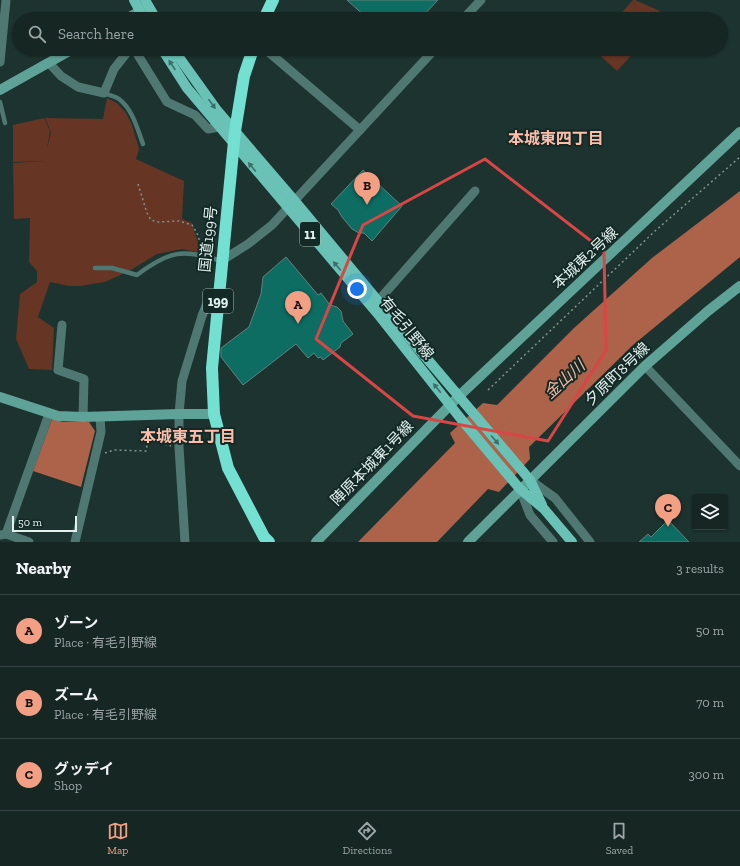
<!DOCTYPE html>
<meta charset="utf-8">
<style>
:root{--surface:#152623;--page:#1e2e2b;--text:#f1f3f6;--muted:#9da5a6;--line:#344341;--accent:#f39f83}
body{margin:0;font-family:"Zilla Slab","Noto Sans JP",serif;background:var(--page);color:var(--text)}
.controls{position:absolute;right:12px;bottom:12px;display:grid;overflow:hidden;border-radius:4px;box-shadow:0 1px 3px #0004}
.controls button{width:36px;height:36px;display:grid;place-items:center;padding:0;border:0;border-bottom:1px solid var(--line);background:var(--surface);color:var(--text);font:20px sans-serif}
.scale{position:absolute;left:12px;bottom:10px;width:65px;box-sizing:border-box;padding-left:4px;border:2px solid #e3f1ee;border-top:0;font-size:11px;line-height:14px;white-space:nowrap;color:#e3f1ee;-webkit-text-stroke:3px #122926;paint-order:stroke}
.you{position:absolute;left:357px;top:289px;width:14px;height:14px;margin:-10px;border:3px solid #fff;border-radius:50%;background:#1a73e8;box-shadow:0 0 0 6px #1a73e833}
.badge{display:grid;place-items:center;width:26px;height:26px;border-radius:50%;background:var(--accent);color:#111;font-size:13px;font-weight:700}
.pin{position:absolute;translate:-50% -33px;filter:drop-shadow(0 1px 2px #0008)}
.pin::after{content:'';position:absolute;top:21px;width:14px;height:12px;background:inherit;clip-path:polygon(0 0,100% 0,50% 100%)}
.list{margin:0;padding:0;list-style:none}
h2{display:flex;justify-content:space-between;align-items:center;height:52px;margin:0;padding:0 16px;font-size:17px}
h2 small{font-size:13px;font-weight:400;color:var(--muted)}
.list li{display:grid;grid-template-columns:26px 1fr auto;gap:12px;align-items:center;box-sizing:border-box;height:72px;padding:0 16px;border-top:1px solid var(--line)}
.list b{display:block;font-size:15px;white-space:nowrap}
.list p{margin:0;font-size:13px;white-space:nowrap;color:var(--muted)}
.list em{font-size:13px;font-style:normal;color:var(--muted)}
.icon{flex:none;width:22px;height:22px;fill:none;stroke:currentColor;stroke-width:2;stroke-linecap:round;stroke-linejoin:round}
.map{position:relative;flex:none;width:740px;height:542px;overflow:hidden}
.search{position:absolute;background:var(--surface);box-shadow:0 1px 3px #0004;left:12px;right:12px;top:12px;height:44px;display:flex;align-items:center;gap:10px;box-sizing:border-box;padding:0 14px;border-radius:22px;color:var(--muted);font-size:15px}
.sheet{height:268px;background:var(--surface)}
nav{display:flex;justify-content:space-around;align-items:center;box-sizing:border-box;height:56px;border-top:1px solid var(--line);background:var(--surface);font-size:11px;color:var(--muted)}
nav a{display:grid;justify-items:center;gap:2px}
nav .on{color:var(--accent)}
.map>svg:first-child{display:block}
</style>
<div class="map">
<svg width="740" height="542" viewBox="0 0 740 542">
<rect width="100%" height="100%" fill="#1c332f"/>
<!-- green -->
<g fill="#663524">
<path d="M633,0H635L660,11L653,19H616Z"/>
<path d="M593,49H637L617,71Z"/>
<path d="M107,98L117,103L126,113L132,125L139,149L136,159L184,181L182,219L192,223L201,253L182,249L157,254L131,270L105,282L80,286H69L50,282L38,317L54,328L52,370L29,369L16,339L20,294L37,282V271L29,262L30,218L14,219L13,163L45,161L13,162V125L44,118L50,131L47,149L51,132L45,118L103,119Z"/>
</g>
<!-- water -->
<g fill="#ad634a">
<path d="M740,191V257L633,345L529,447L530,459L499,492L488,489L437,542H358L455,443L450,433L483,403L497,405L574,328L652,258Z"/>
<path d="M52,419L63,422H89L95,431L81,487L33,471Z"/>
</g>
<!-- building -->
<g fill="#0d6d63" stroke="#66807b">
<path d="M347,0H438L420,19H368Z"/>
<path d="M363,170L402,206L372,241L364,233H359L352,229L342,217L338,210L331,204Z"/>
<path d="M286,257L318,295L321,293L330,305L337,307L341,311L343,321L353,334L341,343L340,347L323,360L321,357L318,358L314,353L308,358L296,344L243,385L221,357V348L249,327L261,294L263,277Z"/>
<path d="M668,520L689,542H639L648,534L651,537Z"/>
</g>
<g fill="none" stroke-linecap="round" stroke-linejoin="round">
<!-- path -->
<g stroke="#819390" stroke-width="1.5" stroke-dasharray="2 3" stroke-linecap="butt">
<path d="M138,184L147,213L151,220L157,222L179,221L192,225L197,233L202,249"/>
<path d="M488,390L655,231L740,157"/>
<path d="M105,453L114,450L146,451L148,440L171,446"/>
</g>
<!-- lane -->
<g stroke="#507872" stroke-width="4.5">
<path d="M104,93C109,95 115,96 119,99C133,110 137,128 143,144"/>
<path d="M0,102L5,123"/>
<path d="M95,268H112L137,275C169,251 183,248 221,261"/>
</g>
<!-- street -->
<g stroke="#507872" stroke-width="9">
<path d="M463,19L481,0"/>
<path d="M265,49L360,130"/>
<path d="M0,62L6,0"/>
<path d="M49,63L61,76L78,87L104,93L114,69L129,50L136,52L167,102L195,115L208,129L219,127"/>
<path d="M221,261L248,244L272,225L435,49"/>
<path d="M378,301L475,191"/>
<path d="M62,325L58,370L84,379L83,417"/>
<path d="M645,366L740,466"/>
<path d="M530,480L555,498L590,542"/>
<path d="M520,489L530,515L553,542"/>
<path d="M6,534L29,542"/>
<path d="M0,535L6,534L49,414"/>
<path d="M75,542L101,432L100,417"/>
<path d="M185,542L179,447V414L182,381L202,316L208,301L218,295"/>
</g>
<!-- secondary -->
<g stroke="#5fa298" stroke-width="10">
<path d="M126,19L147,7"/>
<path d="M0,90L73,49"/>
<path d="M0,397L58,416L83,417L179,414H214"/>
<path d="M316,542L458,397L740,132"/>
<path d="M468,542L645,366L708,311L740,286"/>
</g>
<!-- primary -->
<g stroke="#6ac2b6" stroke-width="10">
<path d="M134,0L144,19"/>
<path d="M145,0L156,19"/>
<path d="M162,49L187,88L377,313L461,419L520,489L544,509L572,542"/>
<path d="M173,49L216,109L294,200L378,301L530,480L542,505"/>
</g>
<!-- highway -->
<g stroke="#73e0d1" stroke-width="12">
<path d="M264,19L273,0"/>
<path d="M253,49L244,76L235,131L212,368L214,414L228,468L264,537L269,542"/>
</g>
</g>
<!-- one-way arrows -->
<defs><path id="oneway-solid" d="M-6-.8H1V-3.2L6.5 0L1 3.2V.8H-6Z"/></defs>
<g fill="#3a6e67">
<use href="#oneway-solid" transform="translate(172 65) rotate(-123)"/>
<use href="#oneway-solid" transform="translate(212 104) rotate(54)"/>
<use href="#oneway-solid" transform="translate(252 167) rotate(-130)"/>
<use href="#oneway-solid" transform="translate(337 266) rotate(-130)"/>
<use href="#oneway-solid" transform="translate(437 388) rotate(-129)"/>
<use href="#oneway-solid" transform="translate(495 440) rotate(49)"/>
</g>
<!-- marked area -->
<path fill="none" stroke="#d84646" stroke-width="3" stroke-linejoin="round" d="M485,159L604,251L606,350L548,441L413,416L316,339L363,225Z"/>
<g text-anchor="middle" stroke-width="4" stroke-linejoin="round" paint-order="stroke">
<!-- shield labels -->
<g fill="#122926" stroke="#a4b5b2" stroke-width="1">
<rect x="300" y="222" width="20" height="24" rx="3"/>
<rect x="203" y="289" width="30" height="24" rx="3"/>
</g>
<g font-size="14" font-weight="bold" fill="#e3f1ee">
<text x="310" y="239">11</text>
<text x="218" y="306">199</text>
</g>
<!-- street labels -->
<g font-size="15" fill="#e3f1ee" stroke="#122926">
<text transform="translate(208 239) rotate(-84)" y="5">国道199号</text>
<text transform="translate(585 258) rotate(-43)" y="5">本城東2号線</text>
<text transform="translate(407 328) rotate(51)" y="5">有毛引野線</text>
<text transform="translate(617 374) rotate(-44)" y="5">夕原町8号線</text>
<text transform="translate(372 463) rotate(-46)" y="5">陣原本城東1号線</text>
</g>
<!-- neighbourhood labels -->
<g font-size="16" font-weight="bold" fill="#febda8" stroke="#122926">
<text x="556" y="144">本城東四丁目</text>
<text x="188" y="442">本城東五丁目</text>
</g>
<!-- water labels -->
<g font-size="16" font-style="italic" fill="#f7b8a3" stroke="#122926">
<text transform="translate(564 379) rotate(-42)" y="6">金山川</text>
</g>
</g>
</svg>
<div class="controls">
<button><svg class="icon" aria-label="layers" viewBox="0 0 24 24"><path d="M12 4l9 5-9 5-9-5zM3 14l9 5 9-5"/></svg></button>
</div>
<div class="scale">50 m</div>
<div class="you"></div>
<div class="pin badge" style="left:298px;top:324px">A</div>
<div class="pin badge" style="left:367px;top:205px">B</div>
<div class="pin badge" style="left:668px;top:527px">C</div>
<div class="search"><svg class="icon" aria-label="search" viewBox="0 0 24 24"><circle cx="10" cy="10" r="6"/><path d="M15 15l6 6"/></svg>Search here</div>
</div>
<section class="sheet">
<h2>Nearby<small>3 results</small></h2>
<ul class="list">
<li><span class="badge">A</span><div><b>ゾーン</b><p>Place · 有毛引野線</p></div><em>50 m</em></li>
<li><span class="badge">B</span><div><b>ズーム</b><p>Place · 有毛引野線</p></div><em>70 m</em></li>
<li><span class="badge">C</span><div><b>グッデイ</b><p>Shop</p></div><em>300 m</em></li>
</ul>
</section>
<nav>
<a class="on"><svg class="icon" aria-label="map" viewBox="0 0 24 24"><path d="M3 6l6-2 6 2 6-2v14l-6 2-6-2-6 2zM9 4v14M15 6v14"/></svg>Map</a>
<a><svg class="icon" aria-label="directions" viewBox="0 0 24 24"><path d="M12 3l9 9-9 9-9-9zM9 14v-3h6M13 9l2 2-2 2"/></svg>Directions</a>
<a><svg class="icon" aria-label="saved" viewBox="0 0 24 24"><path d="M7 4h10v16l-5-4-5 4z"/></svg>Saved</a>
</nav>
